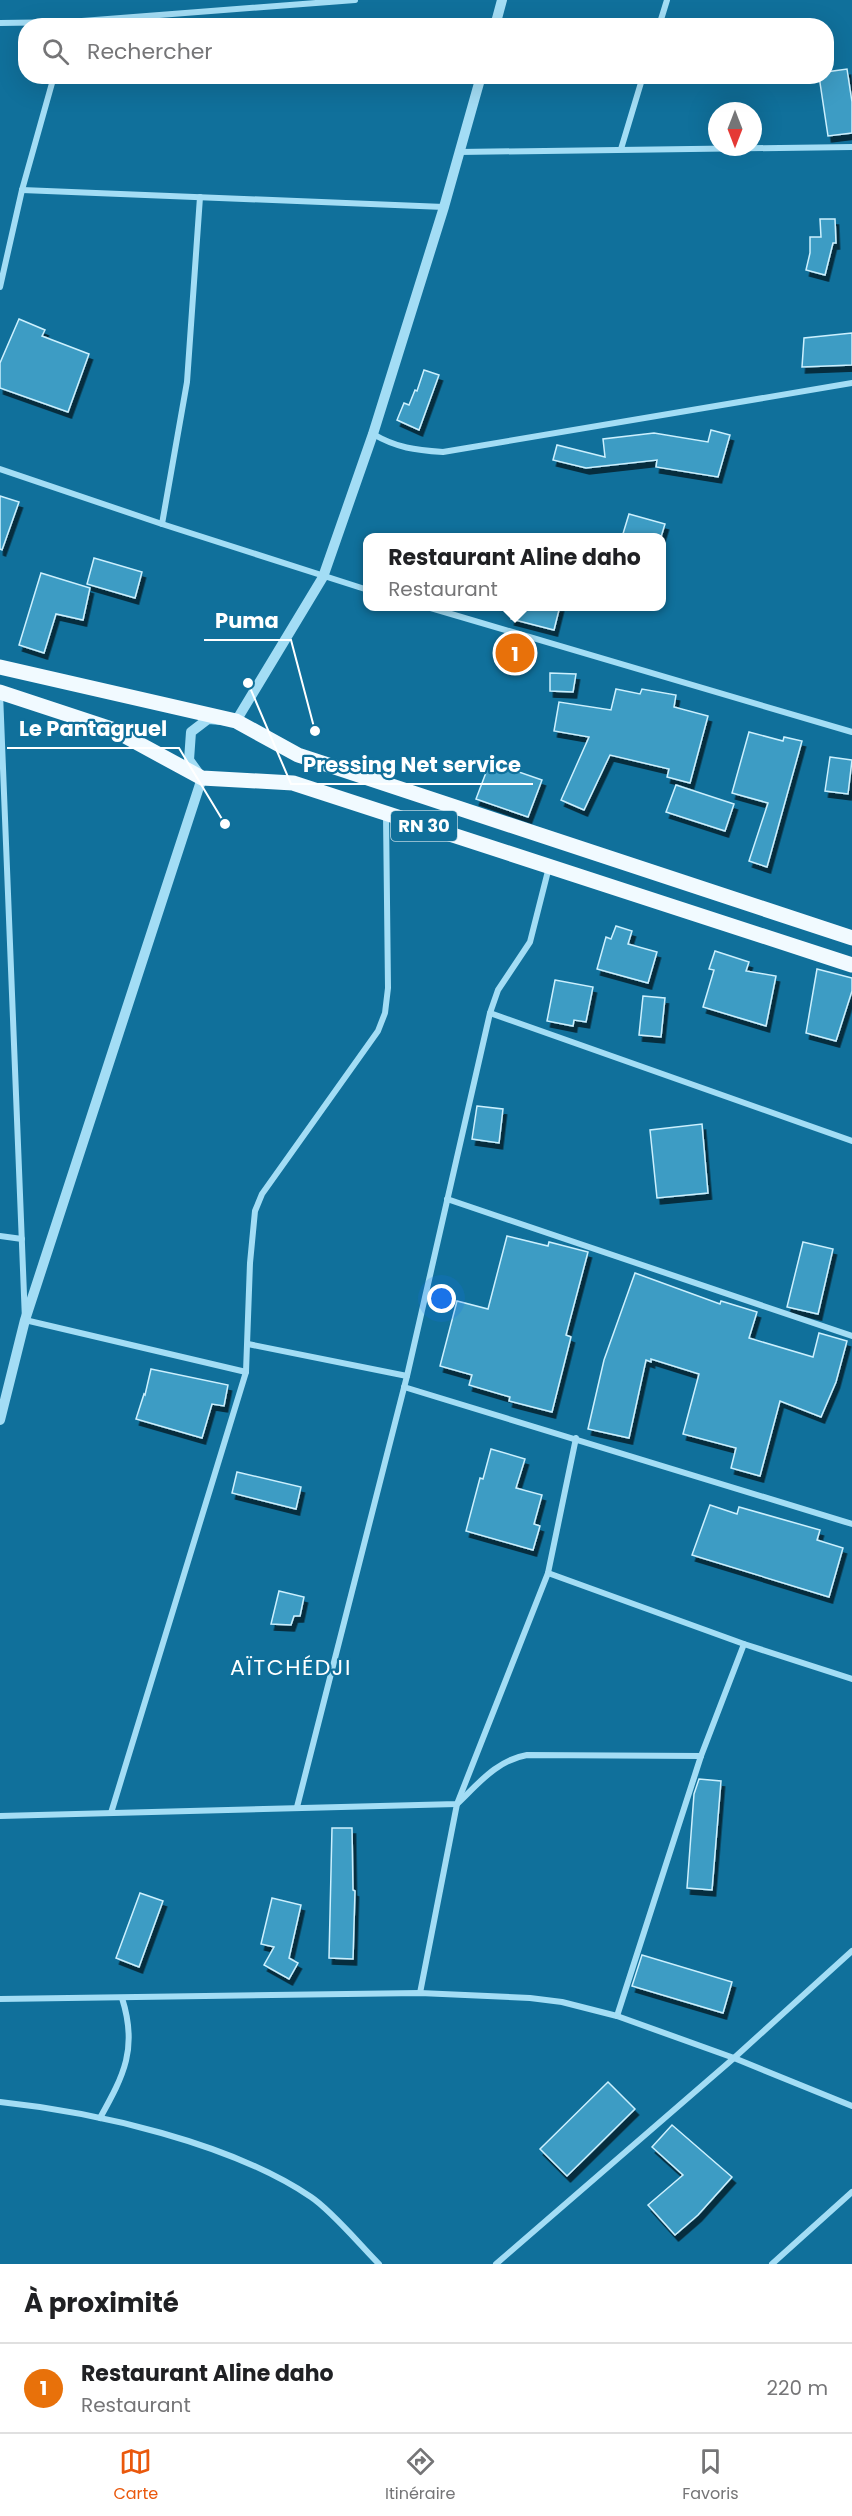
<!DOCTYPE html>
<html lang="fr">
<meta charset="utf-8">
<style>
:root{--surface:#fff;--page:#f6f6f6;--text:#202124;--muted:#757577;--line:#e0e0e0;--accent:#ea580c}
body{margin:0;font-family:Poppins,sans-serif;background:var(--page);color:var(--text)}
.compass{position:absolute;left:708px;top:102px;width:54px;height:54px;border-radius:50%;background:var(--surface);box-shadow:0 6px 24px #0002;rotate:180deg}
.you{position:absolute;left:442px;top:1299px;width:21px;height:21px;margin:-15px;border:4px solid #fff;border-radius:50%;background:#1a73e8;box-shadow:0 0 0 9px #1a73e833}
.badge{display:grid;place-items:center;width:39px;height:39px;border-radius:50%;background:var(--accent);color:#fff;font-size:20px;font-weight:700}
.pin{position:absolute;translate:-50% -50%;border:3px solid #fff;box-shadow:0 2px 6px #0006}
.popup{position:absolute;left:363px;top:533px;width:303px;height:78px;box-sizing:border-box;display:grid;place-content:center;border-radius:12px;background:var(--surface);filter:drop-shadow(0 2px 4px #0005);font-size:20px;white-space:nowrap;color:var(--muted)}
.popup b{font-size:22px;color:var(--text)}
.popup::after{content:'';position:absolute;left:50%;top:100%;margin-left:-12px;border:12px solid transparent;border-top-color:var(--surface)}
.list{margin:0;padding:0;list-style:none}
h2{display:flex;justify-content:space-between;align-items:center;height:78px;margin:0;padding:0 24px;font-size:26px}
h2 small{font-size:20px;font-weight:400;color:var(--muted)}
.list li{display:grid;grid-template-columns:39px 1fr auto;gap:18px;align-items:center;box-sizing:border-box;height:90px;padding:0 24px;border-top:2px solid var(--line)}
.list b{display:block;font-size:22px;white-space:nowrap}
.list p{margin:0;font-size:20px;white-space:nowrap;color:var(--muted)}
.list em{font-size:20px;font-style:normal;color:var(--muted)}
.icon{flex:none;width:33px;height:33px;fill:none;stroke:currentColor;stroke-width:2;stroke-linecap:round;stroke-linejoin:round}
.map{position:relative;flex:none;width:852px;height:2264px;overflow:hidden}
.search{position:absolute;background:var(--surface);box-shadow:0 6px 24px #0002;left:18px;right:18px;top:18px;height:66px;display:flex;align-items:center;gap:15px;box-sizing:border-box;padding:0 21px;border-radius:24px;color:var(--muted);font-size:22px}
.sheet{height:168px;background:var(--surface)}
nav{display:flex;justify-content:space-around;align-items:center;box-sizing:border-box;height:84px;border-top:2px solid var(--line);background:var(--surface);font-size:16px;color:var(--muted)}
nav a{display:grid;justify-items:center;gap:3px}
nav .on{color:var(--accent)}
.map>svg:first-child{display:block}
</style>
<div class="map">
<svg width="852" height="2264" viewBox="0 0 852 2264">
<defs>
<filter id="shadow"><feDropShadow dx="3.5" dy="6" stdDeviation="0" flood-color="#0009"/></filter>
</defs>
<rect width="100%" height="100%" fill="#10709b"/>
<!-- building -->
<g fill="#3d9cc4" stroke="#ccf0fe" stroke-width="1.5" filter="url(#shadow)">
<path d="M847,69L852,102V133L828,136L819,76H826V72Z"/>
<path d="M820,219H835L836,243H833L825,275L806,270L810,253V237H821Z"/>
<path d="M19,319L45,330L42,336L89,354L68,412L0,388V363Z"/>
<path d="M852,333V365L802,367L804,338Z"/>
<path d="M424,370L439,375L419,430L397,420L404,403L409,405L415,390L417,391Z"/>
<path d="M711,430L730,435L718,477L656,467L657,460L586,468L553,460L557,445L605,457L603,439L654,433L708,442Z"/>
<path d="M0,496L19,502L2,550L0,549Z"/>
<path d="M629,514L665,524L661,537H622Z"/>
<path d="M94,558L142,572L135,598L87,584Z"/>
<path d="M41,573L90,588L83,620L56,614L44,653L19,645Z"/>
<path d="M514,606H560L554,630L511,619Z"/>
<path d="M550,673L576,674L573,692L550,691Z"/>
<path d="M616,689L640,694L642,689L676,695L674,707L708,716L690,783L667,777L669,769L610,755L584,810L561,800L589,737L554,731L559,702L611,710Z"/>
<path d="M749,732L783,741L784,737L802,741L767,867L749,861L768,803L732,793Z"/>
<path d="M830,757L852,760L848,794L825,791Z"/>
<path d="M490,762L542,780L528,817L476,799Z"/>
<path d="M676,785L734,804L725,831L666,812Z"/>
<path d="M616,926L632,931L628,944L657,952L648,983L597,969L606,937L611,939Z"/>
<path d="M715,951L749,962L746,971L776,976L766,1026L703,1007L714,970L709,969Z"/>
<path d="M817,969L852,978V991L836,1041L806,1033Z"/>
<path d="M555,980L593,987L586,1022L574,1020L573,1026L547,1021Z"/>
<path d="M643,996L665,998L661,1037L639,1035Z"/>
<path d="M477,1106L503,1109L499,1143L472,1139Z"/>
<path d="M702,1124L708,1193L657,1198L650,1130Z"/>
<path d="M507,1236L548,1246L549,1242L588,1252L566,1335L571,1337L552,1412L509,1401L510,1397L469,1385L472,1375L440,1366L457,1301L488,1309Z"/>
<path d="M803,1242L833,1249L818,1314L787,1307Z"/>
<path d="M635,1273L720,1304L721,1301L757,1312L749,1338L813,1357L819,1333L847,1341L836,1382L821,1417L780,1401L760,1476L731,1468L736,1448L683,1434L699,1374L651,1359V1362L646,1360L629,1438L588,1429L604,1360Z"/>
<path d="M151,1369L228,1385L224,1406L212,1404L202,1438L136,1419L144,1394L145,1395Z"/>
<path d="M491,1449L525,1459L516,1488L542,1495L534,1524L540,1526L533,1550L466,1531L480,1478L483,1479Z"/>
<path d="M237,1472L301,1487L296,1509L232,1493Z"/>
<path d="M710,1505L737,1514L739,1507L820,1530L817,1540L843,1548L829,1597L692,1555Z"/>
<path d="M279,1591L304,1597L300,1616H294L291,1625L271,1624Z"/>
<path d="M699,1779L721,1781L712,1890L687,1888L694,1794Z"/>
<path d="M332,1828H352L353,1890L355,1891L353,1959L329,1958Z"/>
<path d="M140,1893L163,1901L139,1967L116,1958Z"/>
<path d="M272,1898L301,1905L289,1958L298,1963L289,1979L264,1965L274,1947L261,1944Z"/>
<path d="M642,1955L732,1982L723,2013L632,1986Z"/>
<path d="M608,2082L635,2109L567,2176L540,2149Z"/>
<path d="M672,2125L732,2177L698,2215L675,2235L648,2205L683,2175L652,2147Z"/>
</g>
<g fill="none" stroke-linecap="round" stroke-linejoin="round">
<!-- minor -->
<g stroke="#a3ddf5" stroke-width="6">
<path d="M0,23L69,22L355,0"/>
<path d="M659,26L667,0"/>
<path d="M621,149L643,76"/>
<path d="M459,152L852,147"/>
<path d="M22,190L444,207"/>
<path d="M0,287L22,190L54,76"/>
<path d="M373,434C397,448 415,450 443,452L852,383"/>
<path d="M0,469L162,524L368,590"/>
<path d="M162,524L187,382L200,197"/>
<path d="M424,606L852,732"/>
<path d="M0,693L25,1320L246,1372"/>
<path d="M490,1013L852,1141"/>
<path d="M447,1199L852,1336"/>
<path d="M0,1236L22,1239"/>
<path d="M248,1344L407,1376"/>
<path d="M404,1387L852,1524"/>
<path d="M548,1573L744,1644L852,1679"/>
<path d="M297,1807L407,1376L490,1013L498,990L530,942L549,867"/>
<path d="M111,1813L246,1372L250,1263L255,1211L262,1194L378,1031L385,1013L388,988L386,815"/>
<path d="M0,1816L457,1804C478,1784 497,1760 527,1755L701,1756"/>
<path d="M420,1993L457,1804L548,1573L576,1438"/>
<path d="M0,1999L420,1993L530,1998L562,2002L617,2016L734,2058L852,2106"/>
<path d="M617,2016L701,1756L744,1644"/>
<path d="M0,2102C96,2112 231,2143 311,2197C332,2211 360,2245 379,2264"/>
<path d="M100,2118C124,2075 138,2048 122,1998"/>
<path d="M496,2264L734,2058L852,1951"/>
<path d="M772,2264L852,2192"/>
</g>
<!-- tertiary -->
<g stroke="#a3ddf5" stroke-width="10">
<path d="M495,26L502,0"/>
<path d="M0,1420L25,1320L202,778L189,760L191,732L208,719L236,721L323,577L373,434L444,207L481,76"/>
</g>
<!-- primary -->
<g stroke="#f1faff" stroke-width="15">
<path d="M0,667L236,721L298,755L852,938"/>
<path d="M0,692L112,729L202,778L293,783L852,965"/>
</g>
</g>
<g text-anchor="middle" stroke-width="4.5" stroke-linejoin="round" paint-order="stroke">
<!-- shield labels -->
<rect fill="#10709b" stroke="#b7d4e1" stroke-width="1.5" x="391" y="811" width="66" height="30" rx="4.5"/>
<g font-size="18" font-weight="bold" fill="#fff">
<text x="424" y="832">RN 30</text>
</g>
<!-- quarter labels -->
<g font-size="22" letter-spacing="1.5" fill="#fff" stroke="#10709b">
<text x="291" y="1675">AÏTCHÉDJI</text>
</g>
</g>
<!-- callouts -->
<path fill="none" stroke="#fff" stroke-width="2" d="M315 731L291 640H204M225 824L179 748H7M248 683L291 784H533"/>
<g fill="#fff" stroke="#10709b" stroke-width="2">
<circle cx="315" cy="731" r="6"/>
<circle cx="225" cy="824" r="6"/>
<circle cx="248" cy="683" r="6"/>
</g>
<g font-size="21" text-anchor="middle" font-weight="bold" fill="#fff" stroke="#10709b" stroke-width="4.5" stroke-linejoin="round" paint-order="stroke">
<text x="247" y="628">Puma</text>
<text x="93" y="736">Le Pantagruel</text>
<text x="412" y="772">Pressing Net service</text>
</g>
</svg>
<svg class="compass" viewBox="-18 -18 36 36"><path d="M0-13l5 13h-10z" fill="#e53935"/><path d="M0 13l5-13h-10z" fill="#757577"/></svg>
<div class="you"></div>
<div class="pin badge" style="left:515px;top:653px;background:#e8710a">1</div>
<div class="popup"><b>Restaurant Aline daho</b>Restaurant</div>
<div class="search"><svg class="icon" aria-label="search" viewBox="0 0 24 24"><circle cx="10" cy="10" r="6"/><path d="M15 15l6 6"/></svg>Rechercher</div>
</div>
<section class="sheet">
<h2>À proximité<small></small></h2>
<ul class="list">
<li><span class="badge" style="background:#e8710a">1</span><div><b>Restaurant Aline daho</b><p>Restaurant</p></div><em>220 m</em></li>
</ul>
</section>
<nav>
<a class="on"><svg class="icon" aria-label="map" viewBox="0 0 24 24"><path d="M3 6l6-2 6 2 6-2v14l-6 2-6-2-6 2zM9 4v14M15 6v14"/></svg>Carte</a>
<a><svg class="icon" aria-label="directions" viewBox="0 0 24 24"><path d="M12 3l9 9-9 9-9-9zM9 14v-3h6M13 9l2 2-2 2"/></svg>Itinéraire</a>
<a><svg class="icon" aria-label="saved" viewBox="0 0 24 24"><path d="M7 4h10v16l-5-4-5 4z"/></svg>Favoris</a>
</nav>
